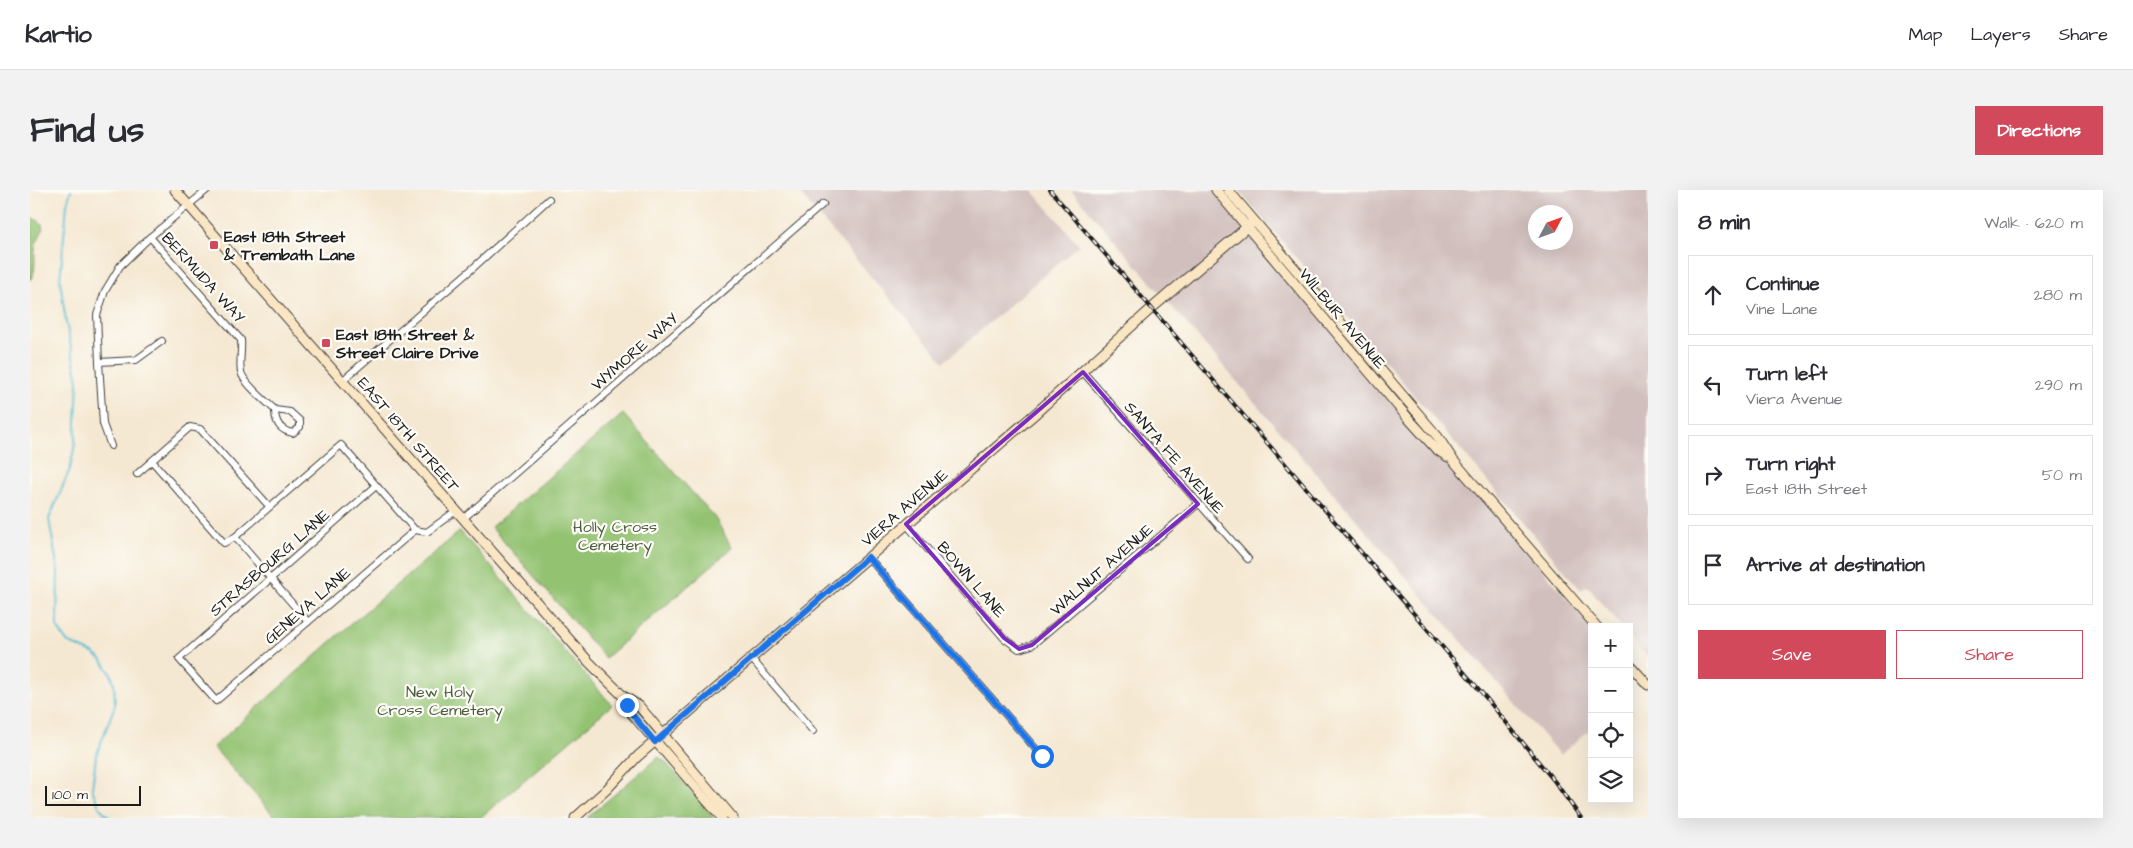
<!DOCTYPE html>
<meta charset="utf-8">
<style>
:root{--surface:#fff;--page:#f2f2f3;--text:#2b2b33;--muted:#7c7c81;--line:#e1e1e2;--accent:#d1495b}
body{margin:0;font-family:"Architects Daughter",sans-serif;background:var(--page);color:var(--text)}
.controls{position:absolute;right:15px;bottom:15px;display:grid;overflow:hidden;border-radius:0px;box-shadow:0 5px 20px #0002}
.controls button{width:45px;height:45px;display:grid;place-items:center;padding:0;border:0;border-bottom:1px solid var(--line);background:var(--surface);color:var(--text);font:25px sans-serif}
.compass{position:absolute;left:1498px;top:15px;width:45px;height:45px;border-radius:50%;background:var(--surface);box-shadow:0 5px 20px #0002;rotate:49deg}
.scale{position:absolute;left:15px;bottom:12px;width:96px;box-sizing:border-box;padding-left:5px;border:2px solid #1c1c1c;border-top:0;font-size:14px;line-height:18px;white-space:nowrap;color:#1c1c1c;-webkit-text-stroke:4px #fdfcf7;paint-order:stroke}
.stop{position:absolute;width:15px;height:15px;margin:-11px;border:4px solid #1a73e8;border-radius:50%;background:#fff}
.stop.end{background:#1a73e8;border-color:#fff;box-shadow:0 1px 5px #0008}
.list{margin:0;padding:0;list-style:none}
h2{display:flex;justify-content:space-between;align-items:center;height:65px;margin:0;padding:0 20px;font-size:21px}
h2 small{font-size:16px;font-weight:400;color:var(--muted)}
.list li{display:grid;grid-template-columns:32px 1fr auto;gap:15px;align-items:center;box-sizing:border-box;height:80px;margin:0 10px 10px;padding:0 10px;border:1px solid var(--line);border-radius:0px}
.list b{display:block;font-size:19px;white-space:nowrap}
.list p{margin:0;font-size:16px;white-space:nowrap;color:var(--muted)}
.list em{font-size:16px;font-style:normal;color:var(--muted)}
.actions{display:flex;gap:10px;padding:15px 20px}
.actions a{flex:1;padding:11px 0;border:1px solid var(--accent);border-radius:0px;text-align:center;font-size:18px;color:var(--accent)}
.actions .main{background:var(--accent);color:#fff}
.icon{flex:none;width:28px;height:28px;fill:none;stroke:currentColor;stroke-width:2;stroke-linecap:round;stroke-linejoin:round}
.map{position:relative;flex:none;width:1618px;height:628px;overflow:hidden;border-radius:0px}
header{display:flex;align-items:center;gap:30px;box-sizing:border-box;height:70px;padding:0 25px;background:var(--surface);border-bottom:1px solid var(--line)}
header strong{font-size:24px}
nav{display:flex;gap:28px;margin-inline-start:auto;font-size:18px}
.intro{display:flex;align-items:center;justify-content:space-between;box-sizing:border-box;height:120px;padding:0 30px}
h1{margin:0;font-size:35px}
.button{padding:12px 22px;border-radius:0px;background:var(--accent);color:#fff;font-size:18px;font-weight:700}
main{display:flex;gap:30px;padding:0 30px}
aside{flex:1;background:var(--surface);border-radius:0px;box-shadow:0 5px 20px #0002}
.map>svg:first-child{display:block}
</style>
<header>
<strong>Kartio</strong>
<nav><a>Map</a><a>Layers</a><a>Share</a></nav>
</header>
<div class="intro"><h1>Find us</h1><a class="button">Directions</a></div>
<main>
<div class="map">
<svg width="1618" height="628" viewBox="0 0 1618 628">
<rect width="100%" height="100%" fill="#fdfcf7"/>
<filter id="ink" filterUnits="userSpaceOnUse"><feTurbulence type="fractalNoise" baseFrequency=".02" numOctaves="2"/><feDisplacementMap in="SourceGraphic" scale="10" xChannelSelector="R" yChannelSelector="G"/><feConvolveMatrix kernelMatrix="1 2 1 2 8 2 1 2 1" color-interpolation-filters="sRGB"/></filter>
<filter id="wash" filterUnits="userSpaceOnUse"><feTurbulence type="fractalNoise" baseFrequency=".0096" numOctaves="4" result="noise"/><feDisplacementMap in="SourceGraphic" scale="20" xChannelSelector="R" yChannelSelector="G"/><feGaussianBlur stdDeviation="1.12" result="paint"/><feColorMatrix in="noise" values="0 0 0 0 0 0 0 0 0 0 0 0 0 0 0 0 0 1.4 0 .05"/><feComposite in="paint" operator="in"/></filter>
<g filter="url(#wash)">
<rect width="100%" height="100%" fill="#f5e8d2"/>
<!-- industrial -->
<g fill="#d1bfbd" fill-rule="evenodd">
<path d="M767,0H1002L1049,55L914,172Z"/>
<path d="M1041,0H1185L1562,437V538L1530,565Z"/>
<path d="M1208,0H1618V468L1599,446V437H1592L1557,396L1551,400ZM1536,22V52H1506V22Z"/>
</g>
<!-- green -->
<g fill="#93c271" stroke="#586f46">
<path d="M1,28C24,34 6,47 5,59C4,70 7,81 0,90Z"/>
<path d="M593,224L685,328L702,358L575,468L461,337Z"/>
<path d="M430,341L582,515L450,628H246L183,557L323,432Z"/>
<path d="M628,567L634,570L684,628H557Z"/>
</g>
<g fill="none" stroke-linecap="round" stroke-linejoin="round">
<!-- stream -->
<path stroke="#55bcd3" stroke-width="2" d="M41,0L37,14L30,90L36,132L48,191L45,253L40,279L19,329L28,381L27,437L37,452L63,463L71,469L81,484L84,494L85,515L66,566L62,599L70,618L80,628"/>
</g>
</g>
<g filter="url(#ink)">
<g fill="none" stroke-linecap="round" stroke-linejoin="round">
<!-- street casing -->
<g stroke="#3d3b37" stroke-width="8">
<g id="street">
<path d="M120,47L211,150C212,160 209,175 211,182C214,194 236,211 245,220C245,233 251,241 263,243L270,237V231L260,222L245,220"/>
<path d="M69,172L106,170L132,151"/>
<path d="M1053,182L1218,369"/>
<path d="M312,191L443,78L519,9"/>
<path d="M81,256L73,234L69,172L67,125L75,101L90,76L120,47L177,0"/>
<path d="M122,271L194,353L205,347L311,255L385,340L397,342L427,320"/>
<path d="M107,284L160,237L170,239L239,316"/>
<path d="M346,296L149,469L186,511L385,340"/>
<path d="M434,328L793,14"/>
<path d="M876,334L974,448L989,459L1002,455L1168,314"/>
<path d="M205,347L278,432"/>
<path d="M838,367L1012,566"/>
<path d="M721,468L783,541"/>
</g>
</g>
<!-- secondary casing -->
<g stroke="#3d3b37" stroke-width="11">
<g id="secondary">
<path d="M145,0L559,472L593,506L609,516L703,628"/>
<path d="M1186,0L1378,228L1406,259L1418,267"/>
<path d="M1198,0L1408,247L1423,270L1567,437"/>
<path d="M1599,474L1618,495"/>
<path d="M593,506L601,523L692,628"/>
<path d="M545,628L576,600L608,566L1006,223L1122,118L1224,31"/>
</g>
</g>
<!-- street -->
<use href="#street" stroke="#fff" stroke-width="6"/>
<!-- secondary -->
<use href="#secondary" stroke="#fbe6c4" stroke-width="9"/>
<!-- rail casing -->
<g stroke="#1c1c1c" stroke-width="4">
<path id="rail" d="M1020,0L1452,503L1525,592L1551,628"/>
</g>
<!-- rail -->
<use href="#rail" stroke="#fdfcf7" stroke-width="2" stroke-dasharray="5.5" stroke-linecap="butt"/>
</g>
</g>
<g fill="none" stroke-linecap="round" stroke-linejoin="round" filter="url(#ink)">
<!-- route -->
<path stroke="#1a73e8" stroke-width="6" d="M597,515L601,523L625,552L838,367L1012,566"/>
</g>
<!-- marked area -->
<path fill="none" stroke="#7b2cbf" stroke-width="4" stroke-linejoin="round" d="M1053,182L1168,314L1002,455L989,459L974,448L876,334Z"/>
<!-- markers -->
<g fill="#d1495b" stroke="#fdfcf7" stroke-width="2">
<rect x="179" y="50" width="10" height="10" rx="2.5"/>
<rect x="291" y="148" width="10" height="10" rx="2.5"/>
</g>
<g text-anchor="middle" stroke-width="4.5" stroke-linejoin="round" paint-order="stroke">
<!-- poi labels -->
<g font-size="16" font-weight="bold" fill="#1c1c1c" stroke="#fdfcf7" text-anchor="start">
<text x="194" y="52">East 18th Street<tspan x="194" dy="18">&amp; Trembath Lane</tspan></text>
<text x="306" y="150">East 18th Street &amp;<tspan x="306" dy="18">Street Claire Drive</tspan></text>
</g>
<!-- street labels -->
<g font-size="16" fill="#1c1c1c" stroke="#fdfcf7">
<text transform="translate(174 87) rotate(48)" y="6">BERMUDA WAY</text>
<text transform="translate(1313 128) rotate(50)" y="6">WILBUR AVENUE</text>
<text transform="translate(604 161) rotate(-41)" y="6">WYMORE WAY</text>
<text transform="translate(379 244) rotate(49)" y="6">EAST 18TH STREET</text>
<text transform="translate(1145 267) rotate(49)" y="6">SANTA FE AVENUE</text>
<text transform="translate(874 317) rotate(-41)" y="6">VIERA AVENUE</text>
<text transform="translate(239 372) rotate(-41)" y="6">STRASBOURG LANE</text>
<text transform="translate(1071 379) rotate(-41)" y="6">WALNUT AVENUE</text>
<text transform="translate(942 389) rotate(49)" y="6">BOWN LANE</text>
<text transform="translate(277 415) rotate(-41)" y="6">GENEVA LANE</text>
</g>
<!-- park labels -->
<g font-size="16" fill="#4c5e3e" stroke="#fdfcf7">
<text x="585" y="342">Holly Cross<tspan x="585" dy="18">Cemetery</tspan></text>
<text x="410" y="507">New Holy<tspan x="410" dy="18">Cross Cemetery</tspan></text>
</g>
</g>
</svg>
<div class="controls">
<button>+</button>
<button>−</button>
<button><svg class="icon" aria-label="locate" viewBox="0 0 24 24"><circle cx="12" cy="12" r="6"/><path d="M12 2v4M12 18v4M2 12h4M18 12h4"/></svg></button>
<button><svg class="icon" aria-label="layers" viewBox="0 0 24 24"><path d="M12 4l9 5-9 5-9-5zM3 14l9 5 9-5"/></svg></button>
</div>
<svg class="compass" viewBox="-18 -18 36 36"><path d="M0-13l5 13h-10z" fill="#e53935"/><path d="M0 13l5-13h-10z" fill="#7c7c81"/></svg>
<div class="scale">100 m</div>
<div class="stop" style="left:1012px;top:566px"></div>
<div class="stop end" style="left:597px;top:515px"></div>
</div>
<aside>
<h2>8 min<small>Walk · 620 m</small></h2>
<ul class="list">
<li><svg class="icon" aria-label="ahead" viewBox="0 0 24 24"><path d="M12 20V5M6 11l6-6 6 6"/></svg><div><b>Continue</b><p>Vine Lane</p></div><em>280 m</em></li>
<li><svg class="icon" aria-label="left" viewBox="0 0 24 24"><path d="M17 20v-9H6M10 6l-5 5 5 5"/></svg><div><b>Turn left</b><p>Viera Avenue</p></div><em>290 m</em></li>
<li><svg class="icon" aria-label="right" viewBox="0 0 24 24"><path d="M7 20v-9h11M14 6l5 5-5 5"/></svg><div><b>Turn right</b><p>East 18th Street</p></div><em>50 m</em></li>
<li><svg class="icon" aria-label="arrive" viewBox="0 0 24 24"><path d="M6 21V4h12l-3 4 3 4H6"/></svg><div><b>Arrive at destination</b></div></li>
</ul>
<div class="actions"><a class="main">Save</a><a>Share</a></div>
</aside>
</main>
